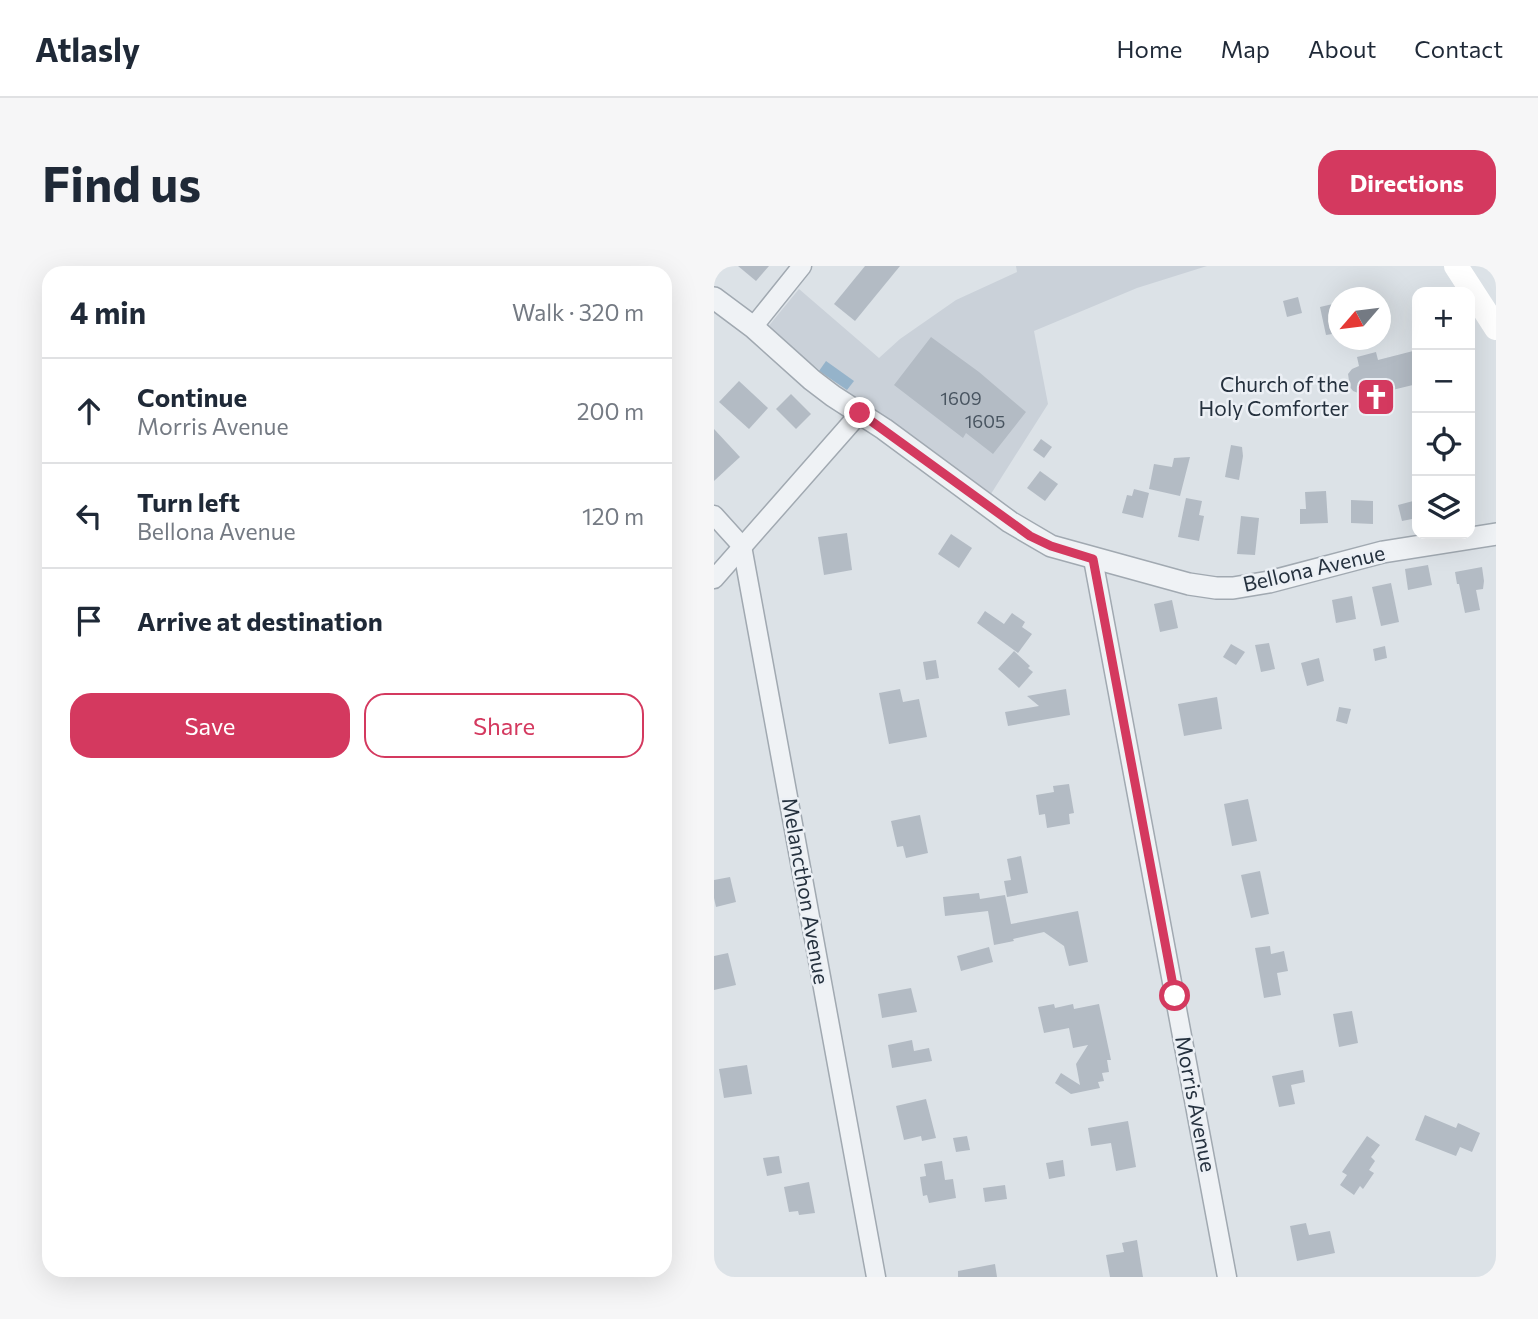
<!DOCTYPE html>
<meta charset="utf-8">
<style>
:root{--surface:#fff;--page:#f6f6f7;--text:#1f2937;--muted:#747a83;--line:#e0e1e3;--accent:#d4395f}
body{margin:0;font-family:Commissioner,sans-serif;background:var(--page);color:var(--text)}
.controls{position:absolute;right:21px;top:21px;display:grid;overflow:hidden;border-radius:14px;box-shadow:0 7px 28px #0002}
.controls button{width:63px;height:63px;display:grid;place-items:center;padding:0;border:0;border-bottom:2px solid var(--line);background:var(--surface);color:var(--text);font:35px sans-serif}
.compass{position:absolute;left:614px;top:21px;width:63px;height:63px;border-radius:50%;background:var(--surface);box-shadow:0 7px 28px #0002;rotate:242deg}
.stop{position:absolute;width:21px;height:21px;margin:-16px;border:5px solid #d4395f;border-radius:50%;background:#fff}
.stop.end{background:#d4395f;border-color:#fff;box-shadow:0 2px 7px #0008}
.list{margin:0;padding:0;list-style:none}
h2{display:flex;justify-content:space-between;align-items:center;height:91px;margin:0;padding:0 28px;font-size:30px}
h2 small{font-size:23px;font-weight:400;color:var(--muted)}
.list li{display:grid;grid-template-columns:46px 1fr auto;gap:21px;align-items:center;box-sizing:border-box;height:105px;padding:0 28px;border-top:2px solid var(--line)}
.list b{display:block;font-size:26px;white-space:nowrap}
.list p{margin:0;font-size:23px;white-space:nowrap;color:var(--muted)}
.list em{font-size:23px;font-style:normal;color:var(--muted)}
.actions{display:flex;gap:14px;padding:21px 28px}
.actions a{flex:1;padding:16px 0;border:2px solid var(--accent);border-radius:21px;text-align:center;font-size:24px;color:var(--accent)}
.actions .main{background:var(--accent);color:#fff}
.icon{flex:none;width:38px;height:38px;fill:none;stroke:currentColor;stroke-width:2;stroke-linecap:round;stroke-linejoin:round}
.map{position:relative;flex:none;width:782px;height:1011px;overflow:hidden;border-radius:21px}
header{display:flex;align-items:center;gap:42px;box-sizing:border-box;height:98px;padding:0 35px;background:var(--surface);border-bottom:2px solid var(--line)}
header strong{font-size:33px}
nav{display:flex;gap:38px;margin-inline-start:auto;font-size:24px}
.intro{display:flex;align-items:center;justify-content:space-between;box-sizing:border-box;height:168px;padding:0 42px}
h1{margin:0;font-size:49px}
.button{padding:18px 32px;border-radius:21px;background:var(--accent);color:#fff;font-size:24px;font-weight:700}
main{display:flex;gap:42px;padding:0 42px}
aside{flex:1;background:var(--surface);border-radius:21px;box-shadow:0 7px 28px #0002}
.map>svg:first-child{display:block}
</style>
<header>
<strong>Atlasly</strong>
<nav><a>Home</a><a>Map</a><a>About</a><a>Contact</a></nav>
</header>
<div class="intro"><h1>Find us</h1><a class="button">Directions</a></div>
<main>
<aside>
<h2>4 min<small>Walk · 320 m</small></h2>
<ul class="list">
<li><svg class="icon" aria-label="ahead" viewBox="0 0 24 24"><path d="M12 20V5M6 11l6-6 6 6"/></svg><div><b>Continue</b><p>Morris Avenue</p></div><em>200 m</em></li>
<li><svg class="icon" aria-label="left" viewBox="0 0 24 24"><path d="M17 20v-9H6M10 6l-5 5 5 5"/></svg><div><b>Turn left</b><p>Bellona Avenue</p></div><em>120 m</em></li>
<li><svg class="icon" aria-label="arrive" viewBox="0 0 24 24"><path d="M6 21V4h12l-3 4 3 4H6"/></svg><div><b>Arrive at destination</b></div></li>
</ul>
<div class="actions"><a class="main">Save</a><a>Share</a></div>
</aside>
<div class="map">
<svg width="782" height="1011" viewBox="0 0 782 1011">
<rect width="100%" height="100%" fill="#dce2e7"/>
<!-- built -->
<path fill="#cad1d9" d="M302,0H493L423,22L320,65L334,138L275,231L133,126L53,62L85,23L165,92L186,73L242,34L303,6Z"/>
<!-- water -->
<path fill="#95b3ca" d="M112,95L140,115L133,124L105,105Z"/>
<!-- building -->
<g fill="#b3bbc4">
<path d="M24,0H55L42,15Z"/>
<path d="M151,0H186L141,55L120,38Z"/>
<path d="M584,31L588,47L573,51L569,35Z"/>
<path d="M623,37L625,67L612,69L606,41Z"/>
<path d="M217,71L265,106L312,146L279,188L252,167L249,172L180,119Z"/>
<path d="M703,84V118L670,126L672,133L654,138L652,130L639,125L636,121L634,108L638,103L645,100L643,91L662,86L664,94Z"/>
<path d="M25,115L54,142L35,163L5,136Z"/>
<path d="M77,128L97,148L82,163L62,143Z"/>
<path d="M0,163L26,191L0,215Z"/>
<path d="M327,173L338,181L330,192L319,184Z"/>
<path d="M517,179L528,181L529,190L525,214L511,211Z"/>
<path d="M476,191L466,230L435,223L440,198L458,201L460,192Z"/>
<path d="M326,205L344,218L331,235L313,222Z"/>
<path d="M420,223L435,227L429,252L408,247L413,229L418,230Z"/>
<path d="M612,225L614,257L586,258V243H592L591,226Z"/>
<path d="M472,232L488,235L485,249L490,250L485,275L464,271Z"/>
<path d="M637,234L659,235V258L637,257Z"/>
<path d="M703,234V252L688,255L684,239Z"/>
<path d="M527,250L545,252L541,289L523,288Z"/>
<path d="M133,267L138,304L110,309L104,271Z"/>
<path d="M237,268L258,282L245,302L224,288Z"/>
<path d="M714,299L718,319L694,324L691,303Z"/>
<path d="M768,301L770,315L769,323L762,324L766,344L751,347L745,318H743L741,306Z"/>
<path d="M677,317L685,356L667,360L658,321Z"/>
<path d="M638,330L642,353L622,357L618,334Z"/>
<path d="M458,334L464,362L446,366L440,338Z"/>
<path d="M271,345L290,358L298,347L311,356L308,361L318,368L304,387L263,357Z"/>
<path d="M555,377L561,403L547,406L541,379Z"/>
<path d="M517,378L531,386L522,399L509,391Z"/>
<path d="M671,380L673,392L661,395L659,383Z"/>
<path d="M300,385L316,400L314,402L319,406L305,422L284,403Z"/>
<path d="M605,392L610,415L593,420L587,397Z"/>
<path d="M222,394L225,412L212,414L209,396Z"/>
<path d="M186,423L189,436L205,433L213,471L175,478L165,427Z"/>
<path d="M352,423L356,449L294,460L291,446L325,440L313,430Z"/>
<path d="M503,431L508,463L470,470L464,438Z"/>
<path d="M625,441L637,443L633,458L622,455Z"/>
<path d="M355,518L360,547L355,548L356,558L333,562L331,548L325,549L322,529L340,526L339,520Z"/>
<path d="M534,533L543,575L518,580L510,538Z"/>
<path d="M206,549L214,587L192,592L189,580L183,581L177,555Z"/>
<path d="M307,590L314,627L293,631L290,615L297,614L293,593Z"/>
<path d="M546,605L555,648L537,652L527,609Z"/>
<path d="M16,611L22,636L2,641L0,632V614Z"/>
<path d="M265,627L266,633L291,629L297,658L364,645L374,696L355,700L350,680L330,666L299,673L300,675L280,679L274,645L231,650L229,631Z"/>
<path d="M556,680L557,688L570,685L574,705L563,707L567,729L550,732L541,682Z"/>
<path d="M275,681L279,696L247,705L243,690Z"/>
<path d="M14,687L22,719L0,724V690Z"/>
<path d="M197,722L203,746L168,752L164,728Z"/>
<path d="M340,738L341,742L359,738L360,743L385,738L397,794H393L395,806L388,807L390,815L384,816L386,822L357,828L341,817L347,807L366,819L362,798L374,779L359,782L355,762L330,767L324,741Z"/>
<path d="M638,745L644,777L625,781L619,748Z"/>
<path d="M198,774L200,785L215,782L218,795L178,802L174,779Z"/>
<path d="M33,799L38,828L10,832L5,803Z"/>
<path d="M589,804L591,816L577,819L581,838L565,841L558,810Z"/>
<path d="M212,833L222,872L208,875L207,870L190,874L182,840Z"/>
<path d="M711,849L742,862L744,857L766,867L758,886L746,881L742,890L701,874Z"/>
<path d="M414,855L422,901L402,905L397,877L377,880L374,862Z"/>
<path d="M253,870L256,884L242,886L239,872Z"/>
<path d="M653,870L666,879L657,891L661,895L655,904L660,907L649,923L646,920L640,929L626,919L633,909L628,906Z"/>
<path d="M65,890L68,907L53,910L49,892Z"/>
<path d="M349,894L351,910L335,913L332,897Z"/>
<path d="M228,895L231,914L239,913L242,932L215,937L213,929L209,930L206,911L212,910L210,898Z"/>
<path d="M95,916L101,947L85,949L84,945L75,946L70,921Z"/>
<path d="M291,919L293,933L271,936L269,922Z"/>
<path d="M592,957L595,969L616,965L621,987L583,995L576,960Z"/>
<path d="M423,974L429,1011H396L392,989L410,986L408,977Z"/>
<path d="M281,998L283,1011H244V1005Z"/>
</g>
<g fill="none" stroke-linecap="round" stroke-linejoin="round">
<!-- minor casing -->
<g stroke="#a1a9b1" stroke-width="21">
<g id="minor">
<path d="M39,61L88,0"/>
<path d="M0,249L28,280L162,1011"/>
<path d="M379,293L513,1011"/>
<path d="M0,313L146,147"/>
</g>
</g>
<!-- tertiary casing -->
<g stroke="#a1a9b1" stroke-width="24">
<path id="tertiary" d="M0,32L39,61L98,114L119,130L170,163L296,256L337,280L475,318L502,322H519L555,316L669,286L782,268"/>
</g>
<!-- minor -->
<use href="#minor" stroke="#eff2f5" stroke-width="18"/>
<!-- tertiary -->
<use href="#tertiary" stroke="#eff2f5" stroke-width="21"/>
<!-- secondary -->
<path stroke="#fff" stroke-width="24" d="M742,0L782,62"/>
</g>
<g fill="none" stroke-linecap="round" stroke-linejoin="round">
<!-- route -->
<path stroke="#d4395f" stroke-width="9" d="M146,147L316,270L337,280L379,293L461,730"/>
</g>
<!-- icons -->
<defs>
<g id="church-square" transform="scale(2.0125)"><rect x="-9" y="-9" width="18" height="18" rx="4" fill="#d4395f" stroke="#ecf0f5"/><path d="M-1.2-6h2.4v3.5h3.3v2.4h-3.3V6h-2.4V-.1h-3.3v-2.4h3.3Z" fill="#fff"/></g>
</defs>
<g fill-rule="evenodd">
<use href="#church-square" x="662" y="131"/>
</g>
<g text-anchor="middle" stroke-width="5" stroke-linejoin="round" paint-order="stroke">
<!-- number labels -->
<g font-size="18" fill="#485460">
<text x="247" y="139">1609</text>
<text x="271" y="162">1605</text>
</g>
<!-- poi labels -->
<g font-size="21" fill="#25313e" stroke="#ecf0f5" text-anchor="end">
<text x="635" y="126">Church of the<tspan x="635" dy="24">Holy Comforter</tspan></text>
</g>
<!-- street labels -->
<g font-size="21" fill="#25313e" stroke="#ecf0f5">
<text transform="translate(600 303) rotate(-13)" y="7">Bellona Avenue</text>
<text transform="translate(91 625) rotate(80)" y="7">Melancthon Avenue</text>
<text transform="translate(481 838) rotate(79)" y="7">Morris Avenue</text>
</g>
</g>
</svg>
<div class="controls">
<button>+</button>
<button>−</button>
<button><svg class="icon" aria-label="locate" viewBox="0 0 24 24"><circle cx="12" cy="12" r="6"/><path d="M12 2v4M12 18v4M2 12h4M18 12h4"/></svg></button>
<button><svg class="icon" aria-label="layers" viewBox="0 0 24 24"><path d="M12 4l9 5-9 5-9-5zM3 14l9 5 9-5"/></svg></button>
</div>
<svg class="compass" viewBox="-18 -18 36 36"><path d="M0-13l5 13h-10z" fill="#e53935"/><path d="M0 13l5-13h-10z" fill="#747a83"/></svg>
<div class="stop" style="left:461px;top:730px"></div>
<div class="stop end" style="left:146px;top:147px"></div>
</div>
</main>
